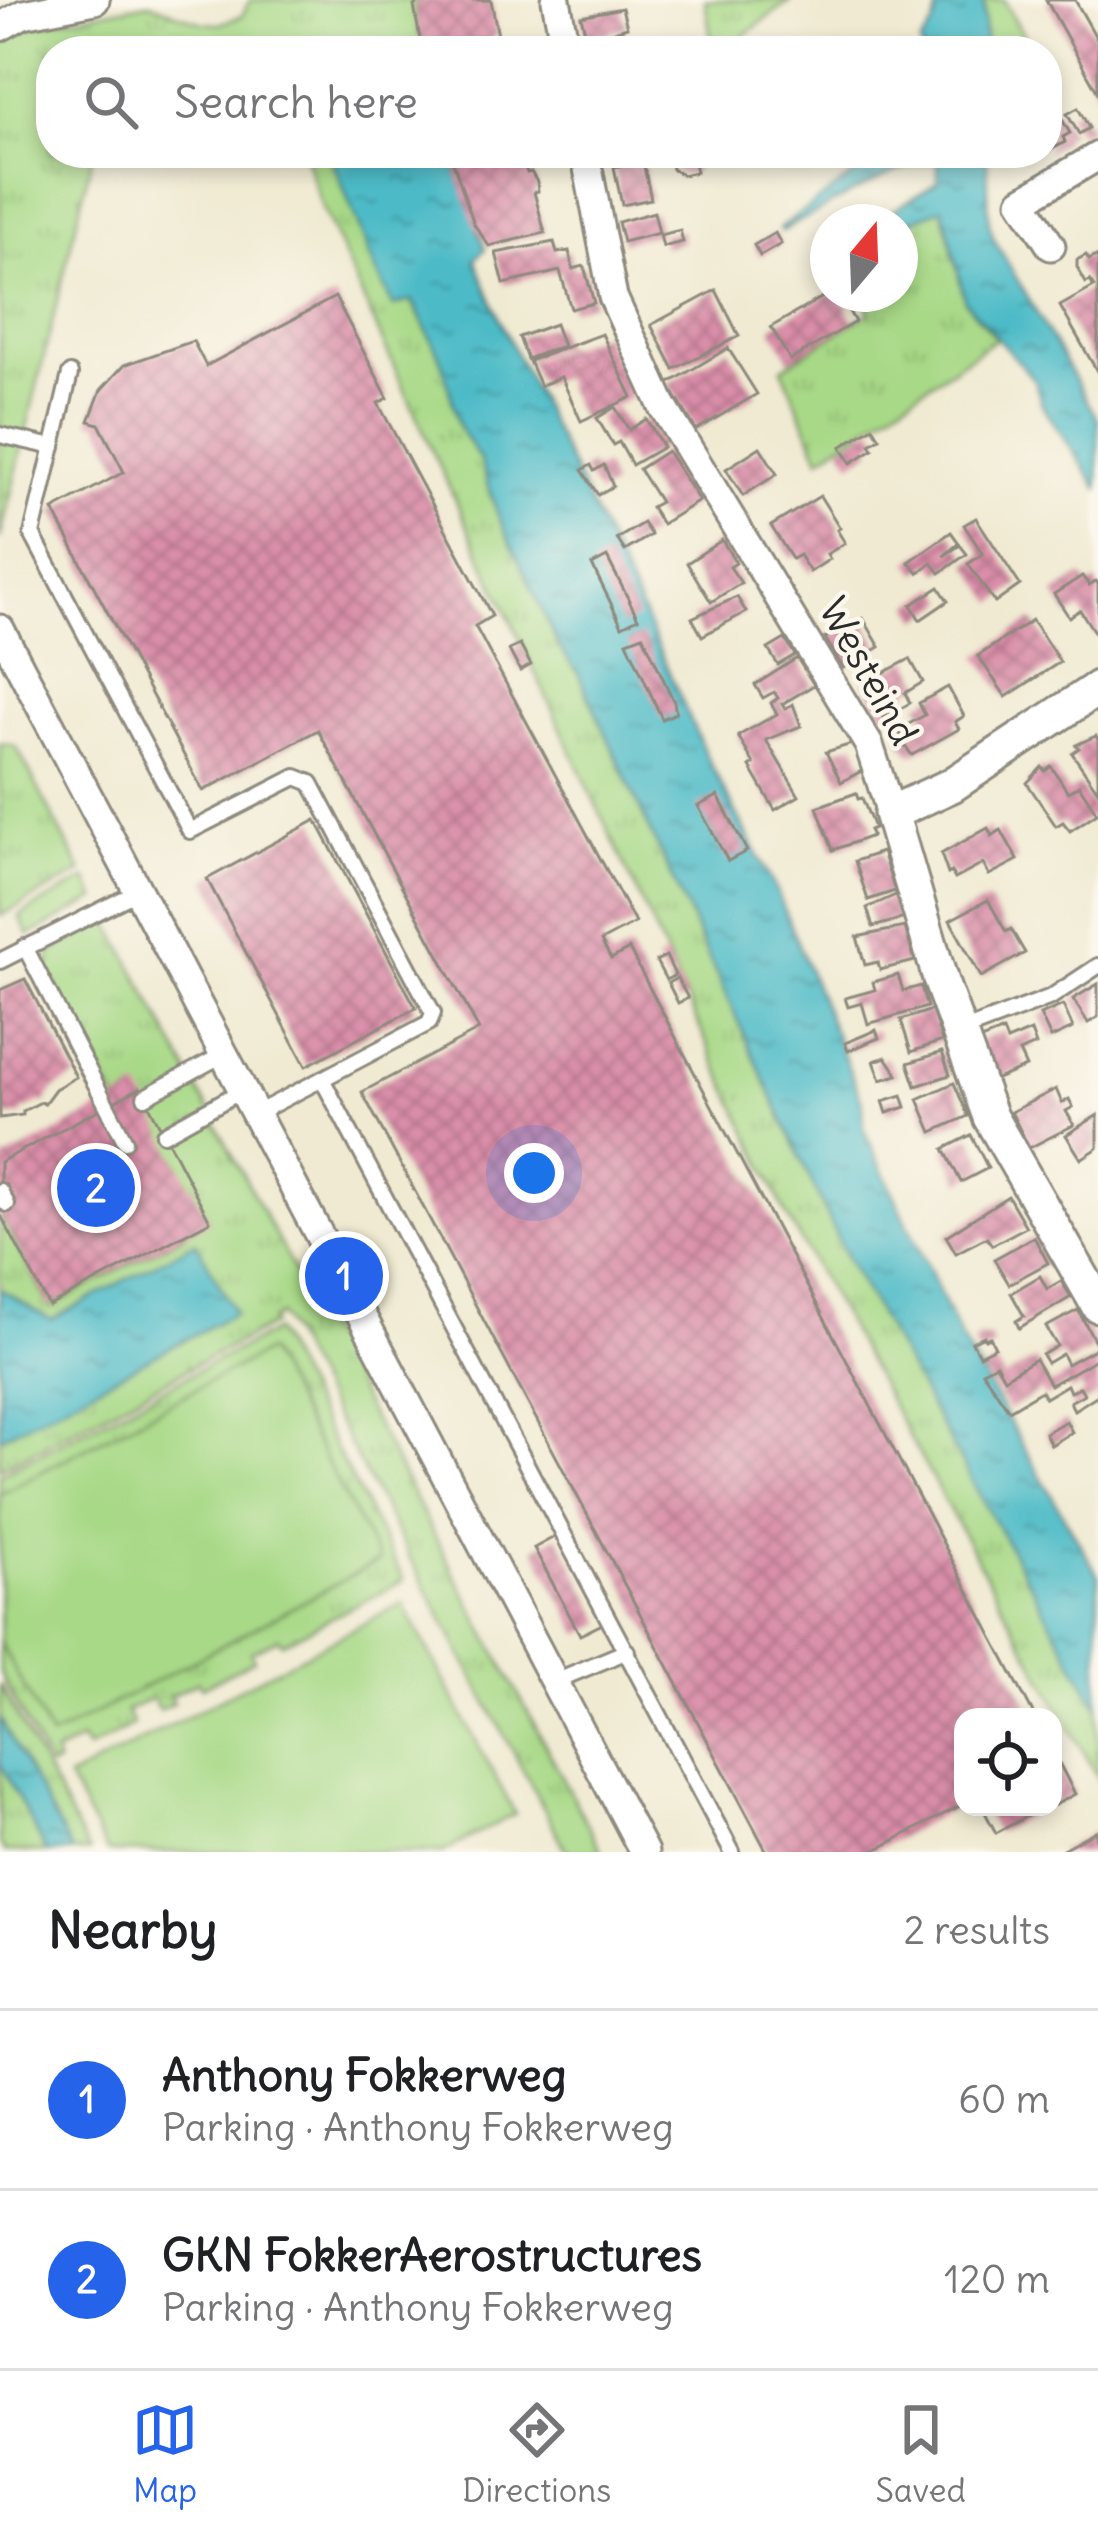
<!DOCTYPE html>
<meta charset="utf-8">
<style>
:root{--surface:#fff;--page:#f6f6f6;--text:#202124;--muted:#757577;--line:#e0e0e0;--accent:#2563eb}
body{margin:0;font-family:Delius,sans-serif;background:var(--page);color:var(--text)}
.controls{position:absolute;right:36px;bottom:36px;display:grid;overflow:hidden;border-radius:24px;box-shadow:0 6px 18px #0003}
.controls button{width:108px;height:108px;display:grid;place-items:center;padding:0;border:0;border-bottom:3px solid var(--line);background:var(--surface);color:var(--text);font:60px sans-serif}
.compass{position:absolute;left:810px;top:204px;width:108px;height:108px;border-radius:50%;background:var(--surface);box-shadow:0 6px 18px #0003;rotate:19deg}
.you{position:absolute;left:534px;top:1173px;width:42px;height:42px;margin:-30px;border:9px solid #fff;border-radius:50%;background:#1a73e8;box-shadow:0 0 0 18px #1a73e833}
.badge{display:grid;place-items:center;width:78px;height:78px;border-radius:50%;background:var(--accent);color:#fff;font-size:39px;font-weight:700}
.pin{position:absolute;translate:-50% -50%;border:6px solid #fff;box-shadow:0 3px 12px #0006}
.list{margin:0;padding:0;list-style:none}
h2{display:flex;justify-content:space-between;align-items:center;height:156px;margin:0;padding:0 48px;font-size:51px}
h2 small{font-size:39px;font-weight:400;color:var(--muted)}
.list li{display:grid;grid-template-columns:78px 1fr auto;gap:36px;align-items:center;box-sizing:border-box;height:180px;padding:0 48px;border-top:3px solid var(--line)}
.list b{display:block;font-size:45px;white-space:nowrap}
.list p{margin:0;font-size:39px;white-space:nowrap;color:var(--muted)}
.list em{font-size:39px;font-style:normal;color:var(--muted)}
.icon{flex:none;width:66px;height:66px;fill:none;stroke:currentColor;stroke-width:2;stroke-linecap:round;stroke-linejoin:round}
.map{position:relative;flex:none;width:1098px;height:1852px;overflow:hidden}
.search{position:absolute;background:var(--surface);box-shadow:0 6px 18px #0003;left:36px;right:36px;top:36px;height:132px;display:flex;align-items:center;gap:30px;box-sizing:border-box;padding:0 42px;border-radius:48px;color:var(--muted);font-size:45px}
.sheet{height:516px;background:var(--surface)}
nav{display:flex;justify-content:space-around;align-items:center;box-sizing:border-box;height:168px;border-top:3px solid var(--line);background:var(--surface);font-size:33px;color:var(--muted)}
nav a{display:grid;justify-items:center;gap:6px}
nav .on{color:var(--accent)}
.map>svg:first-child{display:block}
</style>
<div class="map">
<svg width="1098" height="1852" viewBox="0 0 1098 1852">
<defs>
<pattern id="grass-tufts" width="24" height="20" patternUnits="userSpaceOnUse" patternTransform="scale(3)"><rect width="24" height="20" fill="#a8d987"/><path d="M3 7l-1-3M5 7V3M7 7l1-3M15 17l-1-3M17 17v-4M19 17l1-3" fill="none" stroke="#91ba75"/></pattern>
<pattern id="water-ripples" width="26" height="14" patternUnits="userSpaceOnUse" patternTransform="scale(3)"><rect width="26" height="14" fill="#4dbbc7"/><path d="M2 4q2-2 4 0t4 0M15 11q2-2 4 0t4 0" fill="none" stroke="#4098a2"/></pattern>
<pattern id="building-cross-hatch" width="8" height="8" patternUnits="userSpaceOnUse" patternTransform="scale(3)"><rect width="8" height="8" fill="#da8ea9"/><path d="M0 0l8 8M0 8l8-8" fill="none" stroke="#b1748a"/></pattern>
</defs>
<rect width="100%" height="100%" fill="#fbf7ec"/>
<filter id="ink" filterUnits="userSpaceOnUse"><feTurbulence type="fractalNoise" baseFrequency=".00833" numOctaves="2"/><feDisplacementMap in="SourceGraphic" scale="24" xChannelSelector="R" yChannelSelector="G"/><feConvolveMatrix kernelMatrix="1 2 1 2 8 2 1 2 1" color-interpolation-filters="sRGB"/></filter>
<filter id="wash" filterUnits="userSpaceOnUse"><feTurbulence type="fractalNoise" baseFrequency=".004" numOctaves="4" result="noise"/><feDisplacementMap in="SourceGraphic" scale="48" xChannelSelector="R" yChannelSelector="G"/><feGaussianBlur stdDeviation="2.7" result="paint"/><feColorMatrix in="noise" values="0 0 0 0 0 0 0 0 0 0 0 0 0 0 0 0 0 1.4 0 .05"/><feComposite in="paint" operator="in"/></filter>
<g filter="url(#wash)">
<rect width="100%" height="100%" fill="#f0ead2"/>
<!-- grass -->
<g fill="url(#grass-tufts)" stroke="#6a8259" stroke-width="3">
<path d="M250,0H421L414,7L422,49L426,51H51V153H93L0,539V45L35,25L149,3L203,23L219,24L242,16Z"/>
<path d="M705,0H791L724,51H713Z"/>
<path d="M984,0H1004L1032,51H985Z"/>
<path d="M304,153H330L375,269L393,305L411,300L443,362L459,427L481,460L489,492L558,645L578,673L846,1257L1098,1701V1778L788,1218L432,450L323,210Z"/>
<path d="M942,208L965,301L996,339L820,458L782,368L869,313L868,294H900V225Z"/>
<path d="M0,743L16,746L82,872L0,916Z"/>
<path d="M87,879L96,899L29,936L19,916Z"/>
<path d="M108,920L602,1852H567L280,1315L271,1320L273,1324L0,1468V1214L50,1307L186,1234L47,969L52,951Z"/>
<path d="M274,1331L404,1580L282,1643L279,1638L251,1652L254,1660L202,1687L198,1682L170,1696L173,1703L159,1710L152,1698L126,1711L133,1725L87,1749L81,1740L54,1755L57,1763L49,1767L0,1673V1474Z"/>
<path d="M0,1684L89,1852H5L0,1843Z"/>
</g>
<!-- pitch -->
<g fill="#a8d987" stroke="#6a8259" stroke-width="3">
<path d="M267,1351L379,1561L51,1737L0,1643V1494Z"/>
<path d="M403,1603L515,1814L443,1852H107L68,1779Z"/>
</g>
<!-- water -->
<g fill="url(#water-ripples)" stroke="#3c7379" stroke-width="3">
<path d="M940,0H984L985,51H923L920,45L934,24Z"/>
<path d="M330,153H450L485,249L475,259L500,321L638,603L707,757L776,890L863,1103L864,1130L960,1337L1098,1575V1706L846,1257L578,673L558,645L498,516L480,460L459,427L442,362L412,300L393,306L375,269Z"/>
<path d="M884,153H987L989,223L994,239L1098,420V488L1042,405L1035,381L965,301L943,208L900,225L874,222L938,182V162C908,157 814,215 782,231L780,228Z"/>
<path d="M196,1242L235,1313L0,1438V1289L51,1320Z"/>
<path d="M0,1718L72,1852H46L0,1763Z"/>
</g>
<g id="blocks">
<!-- building -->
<g fill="url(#building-cross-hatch)">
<path d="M421,0H491L498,36L492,37L494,51L422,50L414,6Z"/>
<path d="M1046,0H1075L1098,41V93Z"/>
<path d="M622,8L627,27L587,40L581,16Z"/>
<path d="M636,36L639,51H589L588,44Z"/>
<path d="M1078,108L1089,128L1079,134L1067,114Z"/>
<path d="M1057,111L1070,133L1063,137L1065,142L1047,152V117Z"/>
<path d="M450,153H520L527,173L531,172L537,182L538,191L534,192L545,233L489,246L474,224Z"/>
<path d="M669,153H692L696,172L683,175L672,169Z"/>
<path d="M643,161L651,199L622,205L614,167Z"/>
<path d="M654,212L659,233L623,242L618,222Z"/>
<path d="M680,230L683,242L663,247L660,235Z"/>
<path d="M775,233L781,244L760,256L754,245Z"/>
<path d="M554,242L557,253L569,251L573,269L584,266L594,303L571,309L560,271L504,284L496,253Z"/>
<path d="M1086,255L1089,260L1098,255V373L1060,306L1094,287L1090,281L1086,283L1077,267V260Z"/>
<path d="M716,290L739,336L674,369L651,325Z"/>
<path d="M828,294H839L855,322L790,360L771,327Z"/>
<path d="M335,297L388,398L378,403L492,616L475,626L635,923L601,941L611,959L629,949L1035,1717H963V1804L872,1852H767L362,1092L479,1030L318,730L203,791L53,510L124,472L99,424L89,421L101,390L124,365L193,341L206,366Z"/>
<path d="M555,324L563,346L527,359L519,337Z"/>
<path d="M602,334L632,397L581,421L561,377L540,386L529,361Z"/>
<path d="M728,348L757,394L696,430L668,384Z"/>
<path d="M615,407L629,430L646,419L663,447L632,465L619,442L613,445L597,418Z"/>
<path d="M873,427L880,438L870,444L873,449L851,463L841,447Z"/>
<path d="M760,447L777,474L743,496L726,469Z"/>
<path d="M667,451L699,501L662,524L651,507L660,502L639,469Z"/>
<path d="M591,465L594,471L604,465L613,486L598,495L582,470Z"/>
<path d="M820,496L840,528L837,530L845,543L827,554L830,559L810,572L799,555L792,559L771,526Z"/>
<path d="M976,518L1020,585L995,603L968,564L983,554L964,525Z"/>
<path d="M643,523L651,535L625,551L617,539Z"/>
<path d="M951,532L959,543L944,556L960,545L967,554L940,573L932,563L918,573L909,562Z"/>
<path d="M722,540L736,563L730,567L741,583L711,602L687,563Z"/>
<path d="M607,557L638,618L622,626L592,565Z"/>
<path d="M1082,576L1089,585L1096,581L1098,584V638L1080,610L1069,617L1054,594Z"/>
<path d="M939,587L948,601L920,620L911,605Z"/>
<path d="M737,597L746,612L702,636L692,618Z"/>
<path d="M863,618L880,647L843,668L825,638Z"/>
<path d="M1032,620L1060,662L1006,697L978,656Z"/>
<path d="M643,635L674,702L676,713L662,719L627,641Z"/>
<path d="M785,639L795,655L778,665L768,649Z"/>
<path d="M520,645L531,665L520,671L509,650Z"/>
<path d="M797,658L814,685L782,704L785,709L793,704L801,726L766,740L799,796L775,810L750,767L754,764L738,736L777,714L771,703L778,698L774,692L763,698L755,685Z"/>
<path d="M910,659L923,682L905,693L910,703L884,718L864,683Z"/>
<path d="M948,687L964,716L955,722L959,729L912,755L899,739L902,737L898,730L925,715L919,703Z"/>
<path d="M1096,736L1098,739V791L1072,753L1079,748L1076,745Z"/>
<path d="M855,743L867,768L841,782L826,752Z"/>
<path d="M1051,766L1068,792L1079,785L1097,813L1070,831L1063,822L1056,826L1027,783L1042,767L1045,771Z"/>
<path d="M856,793L858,799L862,798L874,828L869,830L872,836L833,850L817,807Z"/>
<path d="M718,796L747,851L728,861L698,806Z"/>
<path d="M316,820L416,1008L306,1066L207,879Z"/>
<path d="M988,828L992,836L1001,830L1018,860L989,875L983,864L955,879L951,872L948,874L941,854Z"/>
<path d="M882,852L895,891L868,900L855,861Z"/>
<path d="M898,894L905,918L873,927L867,908Z"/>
<path d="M988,900L1006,932L1011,929L1025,953L981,977L950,920Z"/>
<path d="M905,927L915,961L880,970L878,962L865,965L857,937Z"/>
<path d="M666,956L675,975L666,980L656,961Z"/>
<path d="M898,975L903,991L921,986L927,1007L868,1024L862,1003L848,1007L845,998L875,990L873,982Z"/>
<path d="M677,978L688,998L678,1003L668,983Z"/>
<path d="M25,979L76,1077L55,1089L44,1104L41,1102L23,1111V1115L0,1118V990Z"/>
<path d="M1098,984V1017L1088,1023L1073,999Z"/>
<path d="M1063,1005L1073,1028L1051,1038L1040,1015Z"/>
<path d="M932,1010L942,1041L911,1052L901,1020Z"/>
<path d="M876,1030L879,1038L848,1051L845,1043Z"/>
<path d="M1003,1031L1007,1041L1031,1031L1036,1045L1019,1052L1026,1067L994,1080L978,1041Z"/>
<path d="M942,1052L950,1075L916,1086L908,1063Z"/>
<path d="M886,1057L898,1075L881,1080L874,1061Z"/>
<path d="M954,1083L968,1116L932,1132L918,1099Z"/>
<path d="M140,1088L210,1221L49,1306L0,1214V1162Z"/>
<path d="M1056,1089L1062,1103L1069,1099L1073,1107L1066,1111L1074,1125L1029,1148L1011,1112Z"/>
<path d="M902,1095L906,1107L887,1113L883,1101Z"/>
<path d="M1098,1115V1148L1081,1159L1066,1135Z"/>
<path d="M971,1135L988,1168L961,1182L944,1149Z"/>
<path d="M1008,1196L1026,1227L992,1245L987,1238L983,1239L956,1253L946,1236Z"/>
<path d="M1034,1237L1048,1263L1009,1284L994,1259Z"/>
<path d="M1040,1276L1047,1289L1061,1281L1071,1297L1019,1328L1016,1321L1024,1316L1011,1293Z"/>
<path d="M1078,1310L1098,1347L1067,1364L1062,1354L1047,1363L1042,1355L1057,1346L1046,1327Z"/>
<path d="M984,1336L985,1339L990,1337L995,1347L979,1355L972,1342Z"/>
<path d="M1098,1358V1395L1074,1410L1070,1402L1084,1394L1080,1387L1070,1392L1067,1385L1045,1398L1041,1391L1009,1410L982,1371L996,1364L1004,1378L1035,1359L1050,1385Z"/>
<path d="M1066,1421L1072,1432L1051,1445L1045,1433Z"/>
<path d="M558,1535L604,1623L580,1635L534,1548Z"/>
<path d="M1058,1761L1075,1794L1055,1805L1053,1764Z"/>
<path d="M982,1807H1044L996,1833Z"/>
<path d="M1096,1831L1098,1852H1057Z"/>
</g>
</g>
</g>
<g filter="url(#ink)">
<use href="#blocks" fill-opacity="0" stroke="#8e8a7e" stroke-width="3"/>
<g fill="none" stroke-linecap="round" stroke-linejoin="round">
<!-- service casing -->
<g stroke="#8e8a7e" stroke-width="20">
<g id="service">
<path d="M70,374L32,534L190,831L296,777L311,783L433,1013L429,1023L322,1079L732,1852"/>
<path d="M0,435L53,447"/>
<path d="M25,947L125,1141"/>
<path d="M0,961L139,891"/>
<path d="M959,1032L1051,997L1098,966"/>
<path d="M145,1097L224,1054"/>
<path d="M255,1114L322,1079"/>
<path d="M164,1134L243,1090"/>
<path d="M0,1191L7,1204"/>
<path d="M555,1681L627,1651"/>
</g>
</g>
<!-- minor casing -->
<g stroke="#8e8a7e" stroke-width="33">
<g id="minor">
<path d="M556,0L566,51"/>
<path d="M0,27L23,14L95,0"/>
<path d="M585,153L613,297L663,407L869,745L891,813"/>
<path d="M1051,246L1022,201L1098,156"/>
<path d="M0,629L644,1852"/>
</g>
</g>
<!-- tertiary casing -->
<g stroke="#8e8a7e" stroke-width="39">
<path id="tertiary" d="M1098,688L952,785L891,813L941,982L990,1117L1098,1305"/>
</g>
<!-- service -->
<use href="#service" stroke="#fff" stroke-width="14"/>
<!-- minor -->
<use href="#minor" stroke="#fff" stroke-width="27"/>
<!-- tertiary -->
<use href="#tertiary" stroke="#fff" stroke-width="33"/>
</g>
</g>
<g text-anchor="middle" stroke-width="9" stroke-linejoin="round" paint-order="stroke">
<!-- street labels -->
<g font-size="39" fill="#2b2b2b" stroke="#fbf7ec">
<text transform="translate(869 671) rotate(61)" y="14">Westeind</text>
</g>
</g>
</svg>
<div class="controls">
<button><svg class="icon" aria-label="locate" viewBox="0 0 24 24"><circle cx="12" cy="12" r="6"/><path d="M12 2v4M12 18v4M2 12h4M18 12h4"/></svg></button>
</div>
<svg class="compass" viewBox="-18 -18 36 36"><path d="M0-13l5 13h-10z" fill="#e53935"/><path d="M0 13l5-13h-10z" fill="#757577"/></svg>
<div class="you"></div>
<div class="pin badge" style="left:344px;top:1276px">1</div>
<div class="pin badge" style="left:96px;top:1188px">2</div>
<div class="search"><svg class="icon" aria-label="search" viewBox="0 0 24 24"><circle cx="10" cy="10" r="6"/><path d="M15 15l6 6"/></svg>Search here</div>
</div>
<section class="sheet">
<h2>Nearby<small>2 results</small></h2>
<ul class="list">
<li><span class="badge">1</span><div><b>Anthony Fokkerweg</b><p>Parking · Anthony Fokkerweg</p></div><em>60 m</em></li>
<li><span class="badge">2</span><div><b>GKN FokkerAerostructures</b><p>Parking · Anthony Fokkerweg</p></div><em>120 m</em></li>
</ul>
</section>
<nav>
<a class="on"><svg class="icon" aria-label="map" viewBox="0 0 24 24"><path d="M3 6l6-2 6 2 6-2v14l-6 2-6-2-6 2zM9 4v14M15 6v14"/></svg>Map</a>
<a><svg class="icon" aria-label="directions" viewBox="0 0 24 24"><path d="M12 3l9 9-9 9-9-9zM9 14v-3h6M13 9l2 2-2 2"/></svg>Directions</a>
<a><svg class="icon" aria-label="saved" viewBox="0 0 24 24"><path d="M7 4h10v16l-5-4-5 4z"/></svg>Saved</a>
</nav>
